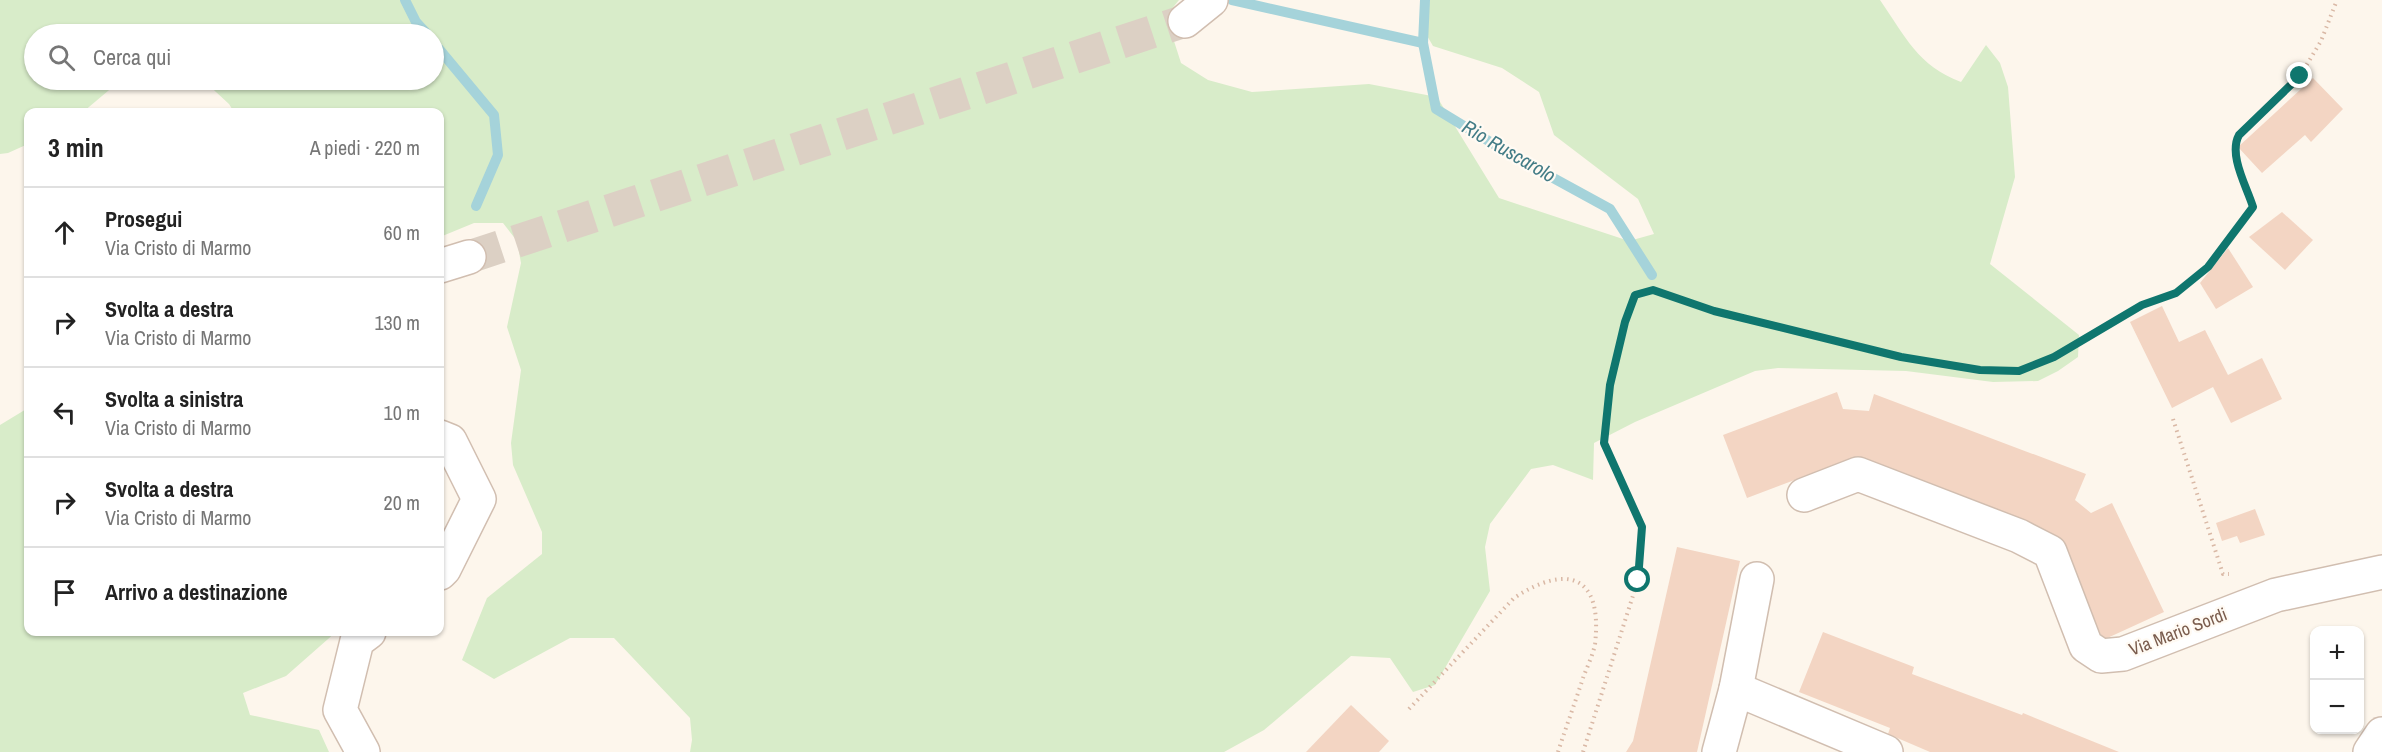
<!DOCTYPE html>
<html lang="it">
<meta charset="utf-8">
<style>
:root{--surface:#fff;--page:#f2f2f2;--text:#222;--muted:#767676;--line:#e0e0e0}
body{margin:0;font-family:"Archivo Narrow",sans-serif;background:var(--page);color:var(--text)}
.controls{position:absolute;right:18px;bottom:18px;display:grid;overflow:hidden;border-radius:12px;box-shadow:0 2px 4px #0004}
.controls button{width:54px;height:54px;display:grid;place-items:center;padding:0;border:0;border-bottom:2px solid var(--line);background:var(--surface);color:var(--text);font:30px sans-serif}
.stop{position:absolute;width:18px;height:18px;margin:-14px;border:4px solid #0f766e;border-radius:50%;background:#fff}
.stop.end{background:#0f766e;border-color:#fff;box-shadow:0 2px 6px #0008}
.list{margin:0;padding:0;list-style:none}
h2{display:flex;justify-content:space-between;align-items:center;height:78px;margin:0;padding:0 24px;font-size:26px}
h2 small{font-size:20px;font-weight:400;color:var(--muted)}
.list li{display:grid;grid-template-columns:39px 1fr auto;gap:18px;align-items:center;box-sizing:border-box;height:90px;padding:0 24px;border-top:2px solid var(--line)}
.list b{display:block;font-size:22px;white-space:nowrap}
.list p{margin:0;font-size:20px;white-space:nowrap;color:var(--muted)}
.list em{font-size:20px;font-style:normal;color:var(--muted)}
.icon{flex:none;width:33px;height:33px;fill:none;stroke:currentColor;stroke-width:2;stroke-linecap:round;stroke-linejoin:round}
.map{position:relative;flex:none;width:2382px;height:752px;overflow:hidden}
.search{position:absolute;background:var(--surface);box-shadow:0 2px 4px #0004;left:24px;top:24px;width:420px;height:66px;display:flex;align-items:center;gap:15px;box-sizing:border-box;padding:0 21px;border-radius:33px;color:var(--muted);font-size:22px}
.panel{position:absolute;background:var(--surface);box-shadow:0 2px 4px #0004;left:24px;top:108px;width:420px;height:528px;border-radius:12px}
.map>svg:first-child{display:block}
</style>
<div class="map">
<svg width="2382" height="752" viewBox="0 0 2382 752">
<rect width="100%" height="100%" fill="#fdf6ec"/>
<!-- green -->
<g fill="#d8ecc9">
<path d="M0,0H1179L1166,16L1181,63L1208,80L1252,92L1369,84L1437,97L1499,198L1629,241L1654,234L1638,199L1554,135L1539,92L1502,68L1433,46L1422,27L1430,0H1880C1905,36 1918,66 1961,82L1986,45L2000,63L2008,87L2015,177L1990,264L2079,335L2078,357L2058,371L2038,381L1993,382L1906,371L1778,368L1755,371L1635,422L1594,443L1593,480L1553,465L1531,469L1490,524L1485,547L1490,591L1435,685L1413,692L1390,658L1351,656L1264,730L1224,752H690L692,740L690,718L614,638H570L494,679L462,660L487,598L542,554V532L513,465L511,443L521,370L507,327L521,263L517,241L503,223H474L440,237V112H234L229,104L203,80H434V34H34V80H121L83,112H28V144L8,153L0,154Z"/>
<path d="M28,408V632H336L286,676L243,693L250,715L319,730L329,752H0V425Z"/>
</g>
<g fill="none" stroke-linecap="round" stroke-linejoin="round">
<!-- stream -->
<g stroke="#a5d3da" stroke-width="10">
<path d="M405,0L416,22L427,34"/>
<path d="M1232,0L1423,43"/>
<path d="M1425,0L1423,43L1436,109L1515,157L1610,209L1652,275"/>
<path d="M434,43L494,115L498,155L476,206"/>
</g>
</g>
<!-- building -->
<g fill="#f3d5c3">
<path d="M2313,78L2343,109L2311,142L2305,135L2262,173L2238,147Z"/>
<path d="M2282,212L2313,240L2285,270L2249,237Z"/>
<path d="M2228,248L2253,287L2216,309L2200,283Z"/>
<path d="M2162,306L2179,342L2205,330L2228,375L2262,358L2282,399L2231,423L2213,387L2172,408L2130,322Z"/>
<path d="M1837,392L1843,409L1869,411L1874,394L2086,474L2075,500L2091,513L2112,503L2164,612L2103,640L2059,537L1858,456L1747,498L1723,435Z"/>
<path d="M2255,509L2265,535L2240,543L2237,536L2222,541L2216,523Z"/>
<path d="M1677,547L1740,561L1697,752H1626L1633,741Z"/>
<path d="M1823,632L1914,667L1912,674L2022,715L2023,713L2119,752H1930L1888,734L1890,728L1799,692Z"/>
<path d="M1351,705L1389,741L1379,752H1306Z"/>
</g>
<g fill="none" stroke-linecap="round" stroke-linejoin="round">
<!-- minor-tunnel -->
<path stroke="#dcd0c4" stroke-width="33" stroke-dasharray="33 16" stroke-linecap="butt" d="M469,257L1185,21"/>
<!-- minor casing -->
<g stroke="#d1beb0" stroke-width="36">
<g id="minor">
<path d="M1185,21L1211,0"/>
<path d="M440,266L469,257"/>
<path d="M440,437L450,441L479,499L444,569L440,573"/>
<path d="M1804,495L1858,474L2019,536L2050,552L2086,646L2101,656L2123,654L2276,595L2382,572"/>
<path d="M1736,689L1886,752"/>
<path d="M363,752L340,710L357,641L369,632"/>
<path d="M1719,752L1736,689L1757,579"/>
<path d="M2370,752L2382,734"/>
</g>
</g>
<!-- path -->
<g stroke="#d9b8a5" stroke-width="4" stroke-dasharray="1.5 4.5" stroke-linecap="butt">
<path d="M2173,419L2221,568L2223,574H2229"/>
<path d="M1409,709L1514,598C1567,563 1603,575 1595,644C1593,655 1587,667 1583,678C1575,703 1566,727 1558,752"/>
<path d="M1583,752L1638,580L1642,527L1604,443L1610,385L1625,322L1635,295L1653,290L1714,311L1901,357L1980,370L2019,371L2054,357L2142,305L2176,293L2208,267L2253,207C2247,187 2228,155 2239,135L2300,76L2321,41L2337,0"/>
</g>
<!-- minor -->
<use href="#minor" stroke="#fff" stroke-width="33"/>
</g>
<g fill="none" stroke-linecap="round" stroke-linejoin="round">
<!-- route -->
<path stroke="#0f766e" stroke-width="8" d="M1638,580L1642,527L1604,443L1610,385L1625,322L1635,295L1653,290L1714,311L1901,357L1980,370L2019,371L2054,357L2142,305L2176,293L2208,267L2253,207C2247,187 2228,155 2239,135L2300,76"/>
</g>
<g text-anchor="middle" stroke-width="4.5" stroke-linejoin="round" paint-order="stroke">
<!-- street labels -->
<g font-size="18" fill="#7a5c4d" stroke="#fffaf3">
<text transform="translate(2178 632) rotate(-21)" y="6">Via Mario Sordi</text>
</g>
<!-- water labels -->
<g font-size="20" font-style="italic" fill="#437c86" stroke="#fffaf3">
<text transform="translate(1509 151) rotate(30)" y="7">Rio Ruscarolo</text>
</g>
</g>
</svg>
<div class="controls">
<button>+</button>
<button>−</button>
</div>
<div class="stop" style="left:1638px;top:580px"></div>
<div class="stop end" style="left:2300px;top:76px"></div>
<div class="search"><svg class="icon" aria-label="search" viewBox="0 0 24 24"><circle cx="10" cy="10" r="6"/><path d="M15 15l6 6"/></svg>Cerca qui</div>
<section class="panel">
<h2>3 min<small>A piedi · 220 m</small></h2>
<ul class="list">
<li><svg class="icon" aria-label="ahead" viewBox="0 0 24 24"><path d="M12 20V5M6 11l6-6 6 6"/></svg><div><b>Prosegui</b><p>Via Cristo di Marmo</p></div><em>60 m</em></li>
<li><svg class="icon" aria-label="right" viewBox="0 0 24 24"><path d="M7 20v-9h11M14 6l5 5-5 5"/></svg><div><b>Svolta a destra</b><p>Via Cristo di Marmo</p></div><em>130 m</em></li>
<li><svg class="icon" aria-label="left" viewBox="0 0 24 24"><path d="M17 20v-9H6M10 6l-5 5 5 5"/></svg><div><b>Svolta a sinistra</b><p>Via Cristo di Marmo</p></div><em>10 m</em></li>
<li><svg class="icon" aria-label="right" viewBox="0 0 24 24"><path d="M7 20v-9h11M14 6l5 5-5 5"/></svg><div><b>Svolta a destra</b><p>Via Cristo di Marmo</p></div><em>20 m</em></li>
<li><svg class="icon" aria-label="arrive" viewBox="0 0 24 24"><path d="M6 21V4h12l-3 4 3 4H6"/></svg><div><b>Arrivo a destinazione</b></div></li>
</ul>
</section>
</div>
